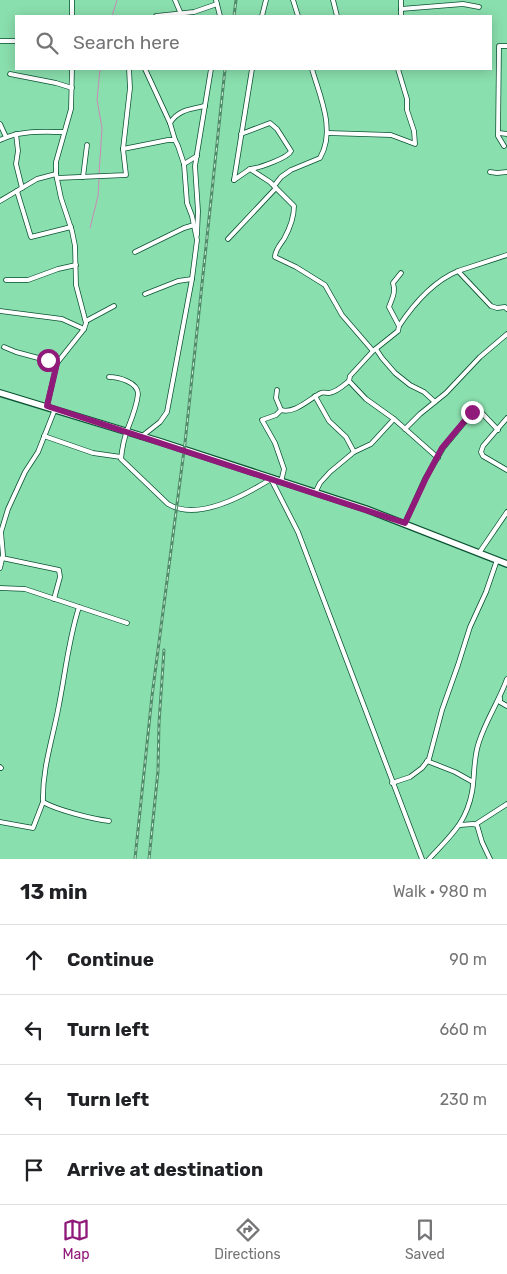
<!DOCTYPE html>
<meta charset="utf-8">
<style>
:root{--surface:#fff;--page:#f6f6f6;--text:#202124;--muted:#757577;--line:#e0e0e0;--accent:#901a79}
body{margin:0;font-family:Rubik,sans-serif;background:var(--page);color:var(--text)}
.stop{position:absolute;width:15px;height:15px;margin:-11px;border:4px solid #901a79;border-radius:50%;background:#fff}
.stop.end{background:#901a79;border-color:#fff;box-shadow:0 1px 5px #0008}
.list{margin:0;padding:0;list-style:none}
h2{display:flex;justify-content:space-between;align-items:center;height:65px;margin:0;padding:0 20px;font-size:21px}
h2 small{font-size:16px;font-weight:400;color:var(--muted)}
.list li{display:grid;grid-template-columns:32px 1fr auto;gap:15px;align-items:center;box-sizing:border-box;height:70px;padding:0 20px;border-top:1px solid var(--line)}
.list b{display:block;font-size:19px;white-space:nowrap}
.list em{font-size:16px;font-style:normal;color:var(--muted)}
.icon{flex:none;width:28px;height:28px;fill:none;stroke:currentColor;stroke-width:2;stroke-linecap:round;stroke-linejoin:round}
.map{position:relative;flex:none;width:507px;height:859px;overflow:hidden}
.search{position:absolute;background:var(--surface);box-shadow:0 2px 12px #0003;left:15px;right:15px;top:15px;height:55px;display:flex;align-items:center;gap:12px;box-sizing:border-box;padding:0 18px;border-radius:0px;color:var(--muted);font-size:19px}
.sheet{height:345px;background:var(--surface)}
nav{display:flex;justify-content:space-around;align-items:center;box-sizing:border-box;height:70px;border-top:1px solid var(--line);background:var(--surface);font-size:14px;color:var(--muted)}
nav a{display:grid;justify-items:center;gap:2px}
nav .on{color:var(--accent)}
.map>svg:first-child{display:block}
</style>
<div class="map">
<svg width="507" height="859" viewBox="0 0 507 859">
<rect width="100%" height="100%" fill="#8adfae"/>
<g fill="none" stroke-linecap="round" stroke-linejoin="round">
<!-- stream -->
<g stroke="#ca8ab7" stroke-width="1">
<path d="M112,16L117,0"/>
<path d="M99,174L102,128L97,100L100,69"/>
<path d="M90,228L98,196L99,178"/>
</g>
<!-- street casing -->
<g stroke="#0b5333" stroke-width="5.5">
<g id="street">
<path d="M72,0V16"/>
<path d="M175,0L181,14"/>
<path d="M216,0L220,16"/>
<path d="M293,0L298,16"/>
<path d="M333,0L337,16"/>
<path d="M401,0V16"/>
<path d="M401,9L463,4L479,7"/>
<path d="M156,16L194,12L217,4"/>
<path d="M262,16L266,0"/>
<path d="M0,41H16"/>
<path d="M145,69L170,123L175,140"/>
<path d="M10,74L56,83L72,88"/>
<path d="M170,123C178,110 190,109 205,106"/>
<path d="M0,124L6,137"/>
<path d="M328,133L391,135L415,144L414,131L407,110V99L398,69"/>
<path d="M499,133L507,134"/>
<path d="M16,134L18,151L16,164L22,188"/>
<path d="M241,134L270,123L277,129L291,151C288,158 259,168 250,169"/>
<path d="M0,140C20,130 42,132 63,132"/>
<path d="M504,146L498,136L499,46H507"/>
<path d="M123,149L130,88L129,69"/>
<path d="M184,164L197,156"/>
<path d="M490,172L497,173L507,172"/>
<path d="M83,177L87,145"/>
<path d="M57,178L126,175L123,149L168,140H175L178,146L184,164L187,203L192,216L197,240L192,279L167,412L160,422L141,437"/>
<path d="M234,180L250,169L270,182L294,206C294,217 289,230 284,239C280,245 275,250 275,257L296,267L325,285L342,315L373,351"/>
<path d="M234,180L252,69"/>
<path d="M274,186L281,177L291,170L320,158C336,130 320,97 312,69"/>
<path d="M17,191L31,237L71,227"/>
<path d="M0,201L37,179L56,174"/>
<path d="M197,235L198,211L195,166L211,69"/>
<path d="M228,239L276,188"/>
<path d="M135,252L184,228L194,225"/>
<path d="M458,271L507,255"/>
<path d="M6,280H28L58,269L76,265"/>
<path d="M145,294L178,281L192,279"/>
<path d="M0,311L62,319L84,329"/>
<path d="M86,321L114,306"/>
<path d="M399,326C413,305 434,281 458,271L491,306L497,308L505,307L507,309"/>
<path d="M4,347L16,352L57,363"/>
<path d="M376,349L382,358L395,373L410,385L424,392L435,402"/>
<path d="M109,377C118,377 138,382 138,394C137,405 132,418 128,428C124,438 122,449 121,459L168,504C198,522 245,495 271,479L298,532L422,859"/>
<path d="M349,381L366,399L394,419L438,458"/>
<path d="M277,390L276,398L281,410"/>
<path d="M315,396L329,421L346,437L354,452"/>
<path d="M47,406L57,363L84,329L86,323L76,285L75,246L72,231L61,198L56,174V162L71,109L72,69"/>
<path d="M281,410C295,414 309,399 321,393C323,392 326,393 329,393C337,392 344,385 349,381L350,376L373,351L398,331L399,326L389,307C392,298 396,293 393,283L401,273"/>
<path d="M507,418L483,446L481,452L483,456L507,470"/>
<path d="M405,429L420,414L446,393L480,357L507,334"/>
<path d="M44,436L93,453L121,457"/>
<path d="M281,482L284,469L275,443L262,420L276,415L281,410"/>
<path d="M315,493L320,483L330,472L354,452L371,444L394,419"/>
<path d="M405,523L425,479L443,448L472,413L475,410L480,411L498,430"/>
<path d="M479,553L507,512"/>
<path d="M2,558L59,570L60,577L54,599"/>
<path d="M0,568L3,555L1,532L8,509L25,472L38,452L55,409"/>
<path d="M0,588L25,589L127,623"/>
<path d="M79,607C68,641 65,676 58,710C52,741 42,770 43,802C57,810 92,819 109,821"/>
<path d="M500,698V702L507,706"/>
<path d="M427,761L455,772L473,782"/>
<path d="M0,767L1,768"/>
<path d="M392,783L410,777L422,768L429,759L442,710L458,665L470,627L486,592L497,560"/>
<path d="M0,822L33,828L43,802"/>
<path d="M476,824L507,804"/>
<path d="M460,825L473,824L477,825L482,842L490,859"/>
<path d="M429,859C450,836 466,824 472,792C475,775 473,759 479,742C486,720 499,701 507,679"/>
</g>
</g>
<!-- secondary casing -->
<g stroke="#0b5333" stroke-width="8">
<path id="secondary" d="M0,393L161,442L366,509L507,564"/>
</g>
<!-- street -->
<use href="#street" stroke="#fff" stroke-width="4"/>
<!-- secondary -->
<use href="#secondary" stroke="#fff" stroke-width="5.5"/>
<!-- rail casing -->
<g stroke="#518c6a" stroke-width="3">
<g id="rail">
<path d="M234,16L236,0"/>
<path d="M135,859L152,696L185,443L225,69"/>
<path d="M149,859L158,771L159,723L164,650"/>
</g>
</g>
<!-- rail -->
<use href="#rail" stroke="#cdf6dc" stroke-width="1" stroke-dasharray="4" stroke-linecap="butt"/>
</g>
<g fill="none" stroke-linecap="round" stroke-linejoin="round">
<!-- route -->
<path stroke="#901a79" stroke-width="6" d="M48,360L57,363L47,406L405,523L426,478L442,448L472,412"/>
</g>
</svg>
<div class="stop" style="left:48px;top:360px"></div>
<div class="stop end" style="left:472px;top:412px"></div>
<div class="search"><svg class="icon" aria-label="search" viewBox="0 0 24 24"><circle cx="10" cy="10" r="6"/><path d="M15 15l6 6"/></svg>Search here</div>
</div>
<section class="sheet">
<h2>13 min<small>Walk · 980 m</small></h2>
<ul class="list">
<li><svg class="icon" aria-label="ahead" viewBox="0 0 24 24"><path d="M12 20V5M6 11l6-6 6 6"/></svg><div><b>Continue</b></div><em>90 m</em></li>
<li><svg class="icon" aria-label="left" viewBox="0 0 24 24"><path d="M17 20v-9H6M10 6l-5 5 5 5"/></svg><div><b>Turn left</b></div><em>660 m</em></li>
<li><svg class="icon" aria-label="left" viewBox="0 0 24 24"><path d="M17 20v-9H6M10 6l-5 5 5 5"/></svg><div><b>Turn left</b></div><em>230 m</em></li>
<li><svg class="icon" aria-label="arrive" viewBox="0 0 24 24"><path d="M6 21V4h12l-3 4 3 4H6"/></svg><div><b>Arrive at destination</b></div></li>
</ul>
</section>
<nav>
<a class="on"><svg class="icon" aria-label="map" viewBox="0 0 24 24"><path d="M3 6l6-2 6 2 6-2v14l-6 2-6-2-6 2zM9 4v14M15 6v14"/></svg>Map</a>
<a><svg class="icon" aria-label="directions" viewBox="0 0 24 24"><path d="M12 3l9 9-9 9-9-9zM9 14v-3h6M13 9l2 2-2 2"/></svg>Directions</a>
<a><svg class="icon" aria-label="saved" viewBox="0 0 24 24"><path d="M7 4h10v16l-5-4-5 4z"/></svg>Saved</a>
</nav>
